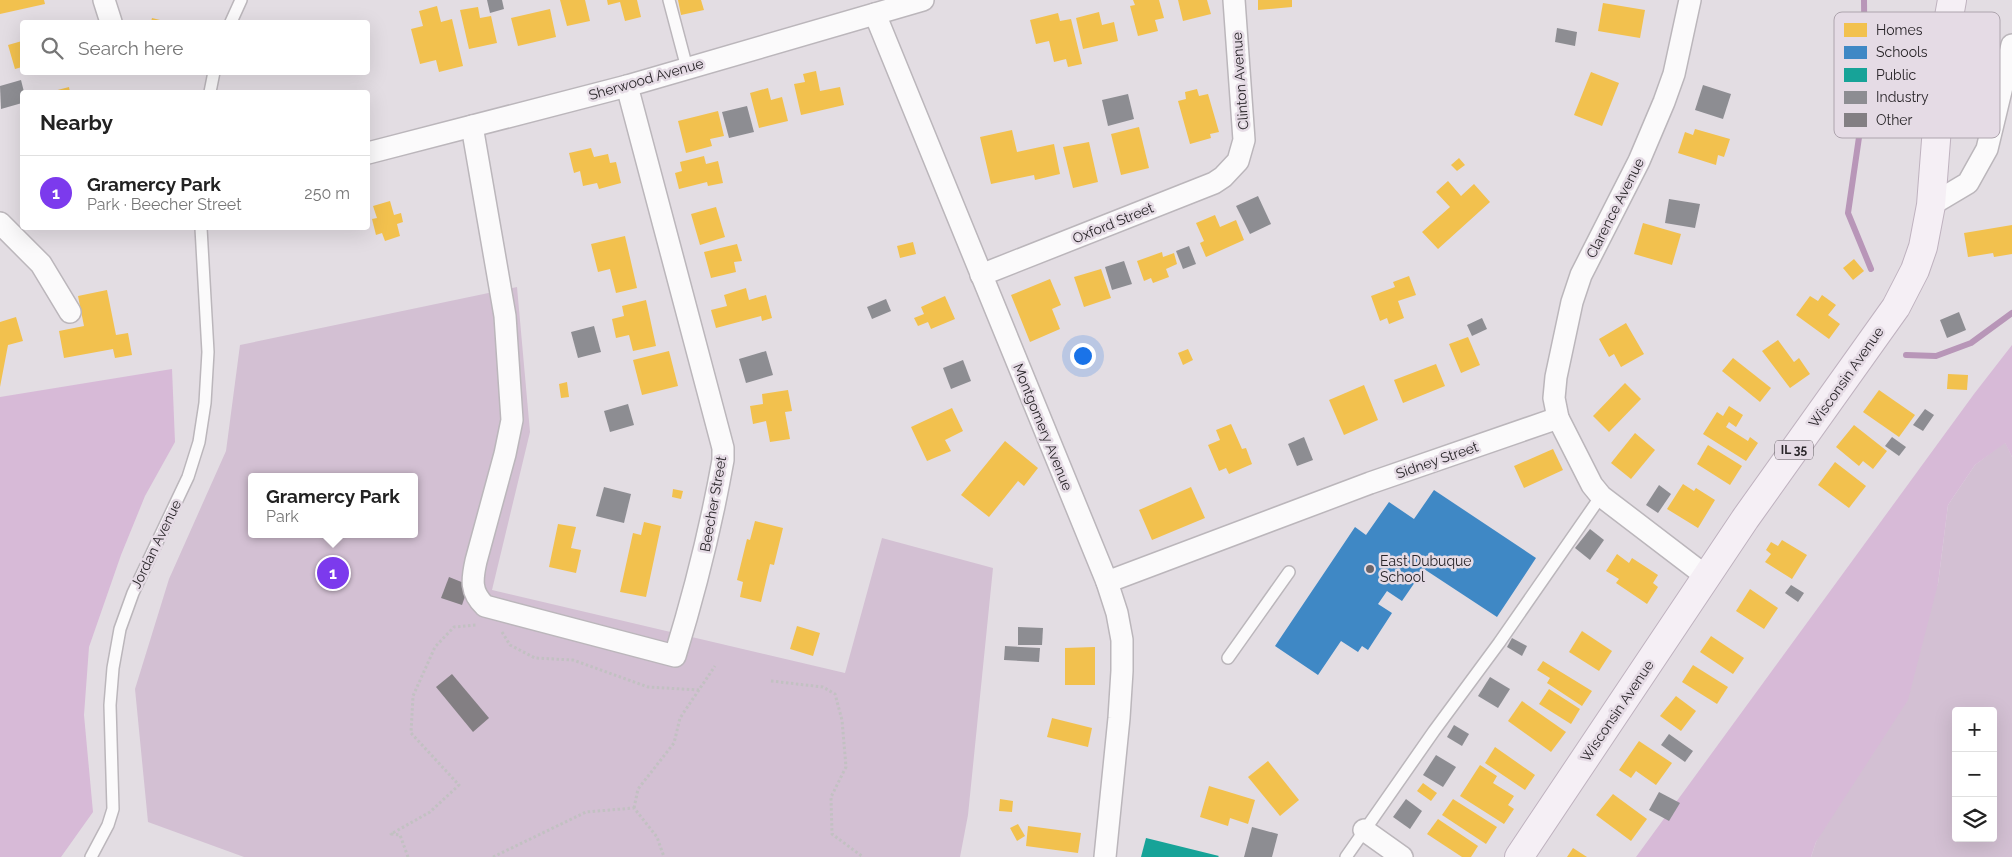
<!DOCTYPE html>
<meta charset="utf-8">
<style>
:root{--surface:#fff;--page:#f6f6f6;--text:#222;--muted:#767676;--line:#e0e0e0;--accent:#7c3aed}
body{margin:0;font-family:Raleway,sans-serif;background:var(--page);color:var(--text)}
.controls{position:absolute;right:15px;bottom:15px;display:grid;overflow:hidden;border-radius:5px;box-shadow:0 5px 20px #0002}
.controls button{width:45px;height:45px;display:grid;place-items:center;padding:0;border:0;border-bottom:1px solid var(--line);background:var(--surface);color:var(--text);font:25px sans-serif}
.you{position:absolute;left:1082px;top:355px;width:18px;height:18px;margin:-12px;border:4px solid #fff;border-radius:50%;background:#1a73e8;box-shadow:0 0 0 8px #1a73e833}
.badge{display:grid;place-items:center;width:32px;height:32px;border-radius:50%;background:var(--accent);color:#fff;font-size:16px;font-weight:700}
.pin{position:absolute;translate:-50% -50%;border:2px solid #fff;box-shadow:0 1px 5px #0006}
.popup{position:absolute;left:248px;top:473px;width:170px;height:65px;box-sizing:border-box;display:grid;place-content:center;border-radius:5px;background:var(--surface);filter:drop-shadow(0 1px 4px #0005);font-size:16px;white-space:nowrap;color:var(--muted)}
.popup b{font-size:19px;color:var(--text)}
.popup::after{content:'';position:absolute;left:50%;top:100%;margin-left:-10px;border:10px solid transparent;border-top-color:var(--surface)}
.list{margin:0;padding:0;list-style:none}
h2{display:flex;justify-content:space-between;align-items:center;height:65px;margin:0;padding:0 20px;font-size:21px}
h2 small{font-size:16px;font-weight:400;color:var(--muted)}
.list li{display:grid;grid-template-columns:32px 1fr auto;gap:15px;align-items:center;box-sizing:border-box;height:75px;padding:0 20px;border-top:1px solid var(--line)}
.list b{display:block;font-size:19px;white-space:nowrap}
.list p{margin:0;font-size:16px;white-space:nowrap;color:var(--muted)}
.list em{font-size:16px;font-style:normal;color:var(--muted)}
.icon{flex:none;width:28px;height:28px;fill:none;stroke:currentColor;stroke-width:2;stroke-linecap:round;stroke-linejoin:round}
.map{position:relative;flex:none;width:2012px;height:857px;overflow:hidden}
.search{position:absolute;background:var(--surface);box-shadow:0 5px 20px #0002;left:20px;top:20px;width:350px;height:55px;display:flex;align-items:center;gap:12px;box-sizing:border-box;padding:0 18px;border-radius:5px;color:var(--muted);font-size:19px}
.panel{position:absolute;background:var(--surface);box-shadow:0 5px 20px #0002;left:20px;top:90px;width:350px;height:140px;border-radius:5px}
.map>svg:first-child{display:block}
</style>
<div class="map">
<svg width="2012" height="857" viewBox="0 0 2012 857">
<rect width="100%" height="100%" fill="#e3dde3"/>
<!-- green -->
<g fill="#d3c0d3" fill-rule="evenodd">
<path d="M517,287L530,432L492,590L845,673L882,538L993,568L968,815L960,857H244L148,822L135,689L169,579L226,451L240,345ZM252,477H414V534H252Z"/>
<path d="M2005,442L2012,457V857H1811L1816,842L1938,584L1948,505L1975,465ZM1956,711H1993V838H1956Z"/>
</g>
<!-- forest -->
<g fill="#d7bad7">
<path d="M2012,345V457L2005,443L1975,465L1948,505L1938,584L1908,700L1816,842L1811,857H1636L1974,394Z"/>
<path d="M172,369L175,442L145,496L121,555L89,647L84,715L93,812L61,857H0V397Z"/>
</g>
<!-- homes -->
<g fill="#f2c14e">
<path d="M0,0H44L45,4L0,14Z"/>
<path d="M560,0H585L590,21L567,26Z"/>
<path d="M607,0H637L641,17L625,21L620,2L608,5Z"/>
<path d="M678,0H701L704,10L681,15Z"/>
<path d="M1133,0H1159L1164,18L1155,20L1158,31L1138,36L1130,6L1135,5Z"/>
<path d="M1178,0H1207L1211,14L1183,21Z"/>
<path d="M1258,0H1292V7L1258,10Z"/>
<path d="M1603,3L1645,10L1640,38L1598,31Z"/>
<path d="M437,6L441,22L452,19L463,66L439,72L436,60L420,64L411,29L423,26L419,11Z"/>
<path d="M478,7L480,18L491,16L497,43L469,49L460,10Z"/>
<path d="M550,9L556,37L518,46L511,18Z"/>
<path d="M1099,12L1102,25L1114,22L1118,41L1083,49L1076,18Z"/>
<path d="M1058,13L1060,21L1071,19L1082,64L1068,67L1066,59L1054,62L1049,41L1036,44L1030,20Z"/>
<path d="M152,18L168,22H151Z"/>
<path d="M22,41V67L15,69L8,45Z"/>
<path d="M816,71L820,91L840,87L844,105L801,115L794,84L805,82L803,74Z"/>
<path d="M1591,72L1619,83L1602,126L1574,115Z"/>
<path d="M69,87L70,92H50Z"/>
<path d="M768,88L771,100L782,97L788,121L759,128L750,93Z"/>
<path d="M1197,89L1199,96L1208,94L1219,132L1210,134L1211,138L1190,144L1178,101L1186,99L1185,92Z"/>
<path d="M718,111L724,136L710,139L712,146L686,153L678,121Z"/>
<path d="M1139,127L1149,168L1121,175L1111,134Z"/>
<path d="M1695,129L1730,139L1724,157L1718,155L1716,165L1678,153L1685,132L1693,135Z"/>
<path d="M1012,130L1017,152L1054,144L1060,174L1035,180L1034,175L991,184L980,137Z"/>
<path d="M1089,142L1098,182L1073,188L1063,147Z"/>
<path d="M591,148L594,157L608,154L610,163L616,162L621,183L599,189L597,183L583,186L580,171L574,173L569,153Z"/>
<path d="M704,156L706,164L718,161L723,183L708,186L707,182L679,189L675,173L682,171L680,162Z"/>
<path d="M1459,158L1465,165L1457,171L1451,165Z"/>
<path d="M1448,181L1461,196L1474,184L1490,202L1438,249L1422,232L1450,207L1436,192Z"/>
<path d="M390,201L394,215L401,213L403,222L397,224L400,236L385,241L382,233L376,235L372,219L377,218L373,206Z"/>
<path d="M716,207L725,237L700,245L691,214Z"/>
<path d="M1215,215L1220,227L1236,220L1244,240L1206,257L1200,243L1204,241L1196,223Z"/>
<path d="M1643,223L1681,234L1672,265L1634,254Z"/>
<path d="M2012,225V254L1994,257L1993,253L1968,257L1964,233Z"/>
<path d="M625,236L637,288L616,293L610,269L598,272L591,244Z"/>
<path d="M913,242L916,254L900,258L897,246Z"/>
<path d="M737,244L742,261L734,262L736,272L711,278L704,252Z"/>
<path d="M1162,252L1163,257L1174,253L1177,264L1166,269L1169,277L1153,283L1151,278L1144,281L1137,261Z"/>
<path d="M1854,259L1864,271L1853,280L1843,268Z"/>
<path d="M1101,269L1111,298L1084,307L1074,277Z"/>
<path d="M1409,276L1416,295L1398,301L1404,318L1389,324L1387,318L1380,321L1371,296L1395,287L1393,282Z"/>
<path d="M1050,279L1061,305L1052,309L1060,329L1030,342L1011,295Z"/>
<path d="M746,288L749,300L766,295L772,318L762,321L761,316L716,328L711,310L727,306L724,295Z"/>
<path d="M107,290L116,335L128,333L132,355L115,358L113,349L64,358L59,331L84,326L78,296Z"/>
<path d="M1822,295L1836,305L1828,315L1840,324L1829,339L1796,315L1810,296L1818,301Z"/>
<path d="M945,296L955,319L931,329L928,322L918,326L914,318L924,314L921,307Z"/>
<path d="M646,300L656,346L633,351L629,335L616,338L612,319L624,316L622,306Z"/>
<path d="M16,317L23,341L8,345L0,387V322Z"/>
<path d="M1626,323L1644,354L1621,367L1614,354L1609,357L1599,339Z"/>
<path d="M1468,337L1480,365L1461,373L1449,344Z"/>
<path d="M1778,340L1794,362L1799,358L1810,374L1790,388L1762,351Z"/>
<path d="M1188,349L1193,360L1183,365L1178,353Z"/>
<path d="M669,351L678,386L642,395L633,360Z"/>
<path d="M1733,358L1771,388L1760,402L1722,371Z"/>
<path d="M1436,364L1445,386L1403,403L1394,380Z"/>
<path d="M1948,374L1968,375L1967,390L1947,389Z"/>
<path d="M567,382L569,397L561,398L559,384Z"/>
<path d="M1625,383L1641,399L1609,432L1593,416Z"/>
<path d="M1364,385L1378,420L1344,435L1329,400Z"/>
<path d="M788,390L792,411L785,412L790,439L770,442L766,421L753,424L750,406L763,404L762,394Z"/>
<path d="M1879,390L1915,415L1899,437L1863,412Z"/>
<path d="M1729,406L1743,415L1736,427L1729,422L1726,427L1748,441L1750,437L1758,443L1746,461L1703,434L1717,412L1723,416Z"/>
<path d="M952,408L963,431L945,440L951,451L927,461L911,427Z"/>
<path d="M1231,424L1242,449L1246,448L1252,464L1229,474L1226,468L1219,471L1208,445L1220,440L1216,430Z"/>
<path d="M1854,425L1887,451L1873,469L1863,461L1859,466L1836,447Z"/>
<path d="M1635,433L1655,450L1631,479L1611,463Z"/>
<path d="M1005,441L1038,468L1024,486L1018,481L989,517L961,495Z"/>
<path d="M1708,445L1742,466L1730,485L1697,464Z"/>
<path d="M1553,449L1563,470L1524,488L1514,466Z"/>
<path d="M1835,462L1866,486L1849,508L1818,485Z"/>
<path d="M1683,484L1694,491L1696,488L1715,500L1698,528L1667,509Z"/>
<path d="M1191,487L1205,518L1152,540L1139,510Z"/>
<path d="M673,489L683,491L681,499L672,497Z"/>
<path d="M755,521L783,528L774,565L770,564L761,602L740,597L743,582L737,580L747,539L750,540Z"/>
<path d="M644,522L661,526L646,597L620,592L633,533L641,535Z"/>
<path d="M558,524L576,527L571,548L581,550L576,573L549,567Z"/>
<path d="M1782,540L1807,555L1792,579L1765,562L1771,554L1766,550L1771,542L1778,546Z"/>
<path d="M1617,554L1629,563L1632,558L1658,575L1653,583L1658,587L1647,604L1616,583L1619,579L1606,571Z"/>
<path d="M1750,589L1778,608L1764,629L1736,611Z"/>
<path d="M797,626L820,633L813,656L790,649Z"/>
<path d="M1582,631L1612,651L1599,671L1569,652Z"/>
<path d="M1711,636L1744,658L1733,674L1700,652Z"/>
<path d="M1095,647V685H1065V648Z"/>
<path d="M1543,661L1592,691L1582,706L1547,683L1550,678L1537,670Z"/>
<path d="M1693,665L1728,687L1717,704L1682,682Z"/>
<path d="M1549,689L1580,709L1571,724L1539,704Z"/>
<path d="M1676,696L1696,711L1681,731L1660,716Z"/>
<path d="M1522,701L1566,732L1551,752L1508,721Z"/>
<path d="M1052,718L1092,728L1088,747L1047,737Z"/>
<path d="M1639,741L1672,763L1656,785L1636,771L1631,778L1619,770Z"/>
<path d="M1495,747L1535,775L1525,790L1485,763Z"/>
<path d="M1268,761L1299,800L1280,816L1248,777Z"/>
<path d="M1480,765L1497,776L1493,783L1514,796L1508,805L1514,809L1504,824L1460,796Z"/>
<path d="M1423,783L1437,793L1431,801L1417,791Z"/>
<path d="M1209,786L1255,800L1248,824L1230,818L1228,826L1200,817Z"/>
<path d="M1613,794L1647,819L1631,841L1596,815Z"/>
<path d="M1000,799L1013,801L1012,812L999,811Z"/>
<path d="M1453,799L1497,827L1486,844L1442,815Z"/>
<path d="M1438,819L1478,846L1471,857H1462L1427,834Z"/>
<path d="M1018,824L1025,836L1017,841L1010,828Z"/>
<path d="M1028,826L1081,833L1078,853L1026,846Z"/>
<path d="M1573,848L1587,857H1567Z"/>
</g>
<!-- schools -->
<path fill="#3f88c5" d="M1434,490L1536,558L1497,617L1424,569L1402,601L1387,591L1378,604L1392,613L1368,650L1362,646L1358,652L1341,641L1318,675L1275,646L1355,527L1366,535L1389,502L1414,519Z"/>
<!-- public -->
<path fill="#17a398" d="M1146,838L1219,856L1218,857H1141Z"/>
<!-- industry -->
<g fill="#8d8d92">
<path d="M487,0H502L504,9L490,13Z"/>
<path d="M1557,28L1577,32L1575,46L1555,42Z"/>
<path d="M21,80L24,92L22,103L1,109L0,86Z"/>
<path d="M1703,85L1731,94L1723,119L1695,110Z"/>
<path d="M1128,94L1134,119L1108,126L1102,100Z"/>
<path d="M747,106L754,132L729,138L722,112Z"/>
<path d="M1258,196L1271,224L1250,234L1236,206Z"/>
<path d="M1669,199L1700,204L1695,228L1665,223Z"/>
<path d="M1189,246L1196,264L1183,269L1176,251Z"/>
<path d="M1124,261L1132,284L1112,290L1105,267Z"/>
<path d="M886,299L891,311L872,319L867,307Z"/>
<path d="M1959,312L1966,330L1947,338L1940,320Z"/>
<path d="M1482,318L1487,329L1472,336L1467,325Z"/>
<path d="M594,326L601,352L578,358L571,332Z"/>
<path d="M766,351L773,375L746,383L739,359Z"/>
<path d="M963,360L971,381L951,389L943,368Z"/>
<path d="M628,404L634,425L610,432L604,411Z"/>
<path d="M1925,409L1934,415L1923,431L1913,425Z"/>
<path d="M1304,437L1313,460L1297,466L1288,444Z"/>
<path d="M1892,437L1906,447L1899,456L1885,446Z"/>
<path d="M1659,485L1671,494L1658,513L1646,505Z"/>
<path d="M604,487L631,494L624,523L596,516Z"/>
<path d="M1590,529L1604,540L1590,560L1575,548Z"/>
<path d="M1791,585L1804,593L1798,602L1785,593Z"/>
<path d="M1018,627L1043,628L1042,645H1018Z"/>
<path d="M1512,638L1527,646L1522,656L1507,647Z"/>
<path d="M1005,646L1040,648L1039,662L1004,660Z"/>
<path d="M1490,677L1510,689L1498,708L1478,696Z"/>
<path d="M1454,725L1469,734L1462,746L1447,737Z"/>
<path d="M1669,734L1693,751L1685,762L1661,745Z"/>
<path d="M1436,755L1456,767L1443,787L1423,775Z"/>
<path d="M1659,792L1680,803L1669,821L1649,810Z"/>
<path d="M1406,799L1422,811L1410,829L1393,817Z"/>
<path d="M1252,827L1278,834L1272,857H1244Z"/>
</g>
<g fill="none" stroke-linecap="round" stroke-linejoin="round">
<!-- stream -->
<g stroke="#b896b8" stroke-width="6">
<path d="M1864,0L1865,96L1848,213L1871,269"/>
<path d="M1906,355L1936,356L1971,343L2012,313"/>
</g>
</g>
<!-- building -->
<g fill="#837f83">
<path d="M449,577L469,585L462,605L441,598Z"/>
<path d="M452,674L489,718L473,732L436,687Z"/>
</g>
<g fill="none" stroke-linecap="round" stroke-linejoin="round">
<!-- service casing -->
<g stroke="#bbb6bb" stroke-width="14">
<g id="service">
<path d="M669,0L687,68"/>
<path d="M231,22L241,0"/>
<path d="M210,92L214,72"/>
<path d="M1228,658L1289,572"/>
<path d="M91,857L108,825L113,809L110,705L113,668L120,629L133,593L188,477L199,442L205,403L208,352L201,228"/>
<path d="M1346,857L1434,731L1499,643L1601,496"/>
</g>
</g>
<!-- minor casing -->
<g stroke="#bbb6bb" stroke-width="24">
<g id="minor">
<path d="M104,0L111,22"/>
<path d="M1690,0L1674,74L1664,102L1639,161L1581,275L1572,302L1556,377L1554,398L1558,418L1592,485L1601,496L1707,577"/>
<path d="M875,14L1107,582L1117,613L1122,640V671L1119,718L1105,857"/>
<path d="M472,126L505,316L512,420L505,454L476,561C472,579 470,592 485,606L675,656C695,591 711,527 723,460V448L627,86"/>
<path d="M368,153L627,86L923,0"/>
<path d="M1931,205L1968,183L1987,149L2012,45"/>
<path d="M0,223L41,264L70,312"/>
<path d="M981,275L1214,183L1223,177L1238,161L1244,140L1234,0"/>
<path d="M1107,582L1370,483L1558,418"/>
<path d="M1364,830L1402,857"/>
</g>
</g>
<!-- primary casing -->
<g stroke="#bfb2bf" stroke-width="30">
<path id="primary" d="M1519,857L1745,519L1896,307L1915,270L1923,247L1931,205L1943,50L1952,0"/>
</g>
<!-- path -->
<g stroke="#c2c1c2" stroke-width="3" stroke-dasharray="2.5 2.5" stroke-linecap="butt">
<path d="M502,632L510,645L535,658L573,660L648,687L699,690"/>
<path d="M771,681L823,687L835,694L842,720L846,767L831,797L832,834L863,857"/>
<path d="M634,808L638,789L674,743L680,718L715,666"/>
<path d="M408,857L400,835L391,834L430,812L459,785L411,733L413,696L435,647L454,627L476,625"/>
<path d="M493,857L586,812L634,808L657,837L664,857"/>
</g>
<!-- service -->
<use href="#service" stroke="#fbfafb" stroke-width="11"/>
<!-- minor -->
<use href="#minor" stroke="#fbfafb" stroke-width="21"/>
<!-- primary -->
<use href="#primary" stroke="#f5eff5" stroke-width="28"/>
</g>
<!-- markers -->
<circle fill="#6a656a" stroke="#e5dbe5" stroke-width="2" cx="1370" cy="569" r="5"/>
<g text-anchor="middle" stroke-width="5" stroke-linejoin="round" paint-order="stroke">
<!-- shield labels -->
<rect fill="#e5dbe5" stroke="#615c61" stroke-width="1" x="1775" y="440.5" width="38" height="19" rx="4"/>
<g font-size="12" font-weight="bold" fill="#292529">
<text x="1794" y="454">IL 35</text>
</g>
<!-- street labels -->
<g font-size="14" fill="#292529" stroke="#e5dbe5">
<text transform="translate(646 79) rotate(-16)" y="5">Sherwood Avenue</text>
<text transform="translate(1240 81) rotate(-94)" y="5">Clinton Avenue</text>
<text transform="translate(1615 208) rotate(-63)" y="5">Clarence Avenue</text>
<text transform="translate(1113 223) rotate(-22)" y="5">Oxford Street</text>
<text transform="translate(1846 377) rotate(-55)" y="5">Wisconsin Avenue</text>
<text transform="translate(1043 427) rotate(68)" y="5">Montgomery Avenue</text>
<text transform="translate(1437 460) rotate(-19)" y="5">Sidney Street</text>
<text transform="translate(713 504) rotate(-80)" y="5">Beecher Street</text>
<text transform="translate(156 544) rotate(-64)" y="5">Jordan Avenue</text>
<text transform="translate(1617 711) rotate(-56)" y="5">Wisconsin Avenue</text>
</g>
<!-- poi labels -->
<g font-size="14" fill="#292529" stroke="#e5dbe5" text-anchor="start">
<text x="1380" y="566">East Dubuque<tspan x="1380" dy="16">School</tspan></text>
</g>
</g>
<!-- legend -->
<rect x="1834" y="12" width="166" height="126" rx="8" fill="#e5dbe5" stroke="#ada4ad" stroke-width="1"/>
<rect x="1844" y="23" width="23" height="14" fill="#f2c14e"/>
<rect x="1844" y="46" width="23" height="13" fill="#3f88c5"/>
<rect x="1844" y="68" width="23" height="14" fill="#17a398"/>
<rect x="1844" y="91" width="23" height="13" fill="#8d8d92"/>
<rect x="1844" y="113" width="23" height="14" fill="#837f83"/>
<g font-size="14" fill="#292529">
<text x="1876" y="35">Homes</text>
<text x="1876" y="57">Schools</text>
<text x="1876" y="80">Public</text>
<text x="1876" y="102">Industry</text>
<text x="1876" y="125">Other</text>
</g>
</svg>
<div class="controls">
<button>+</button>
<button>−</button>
<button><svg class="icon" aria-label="layers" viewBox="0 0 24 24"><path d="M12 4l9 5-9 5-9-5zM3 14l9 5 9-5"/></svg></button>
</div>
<div class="you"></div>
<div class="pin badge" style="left:333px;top:573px">1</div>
<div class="popup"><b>Gramercy Park</b>Park</div>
<div class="search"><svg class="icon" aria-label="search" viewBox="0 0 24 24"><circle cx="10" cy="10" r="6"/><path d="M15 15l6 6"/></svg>Search here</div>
<section class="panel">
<h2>Nearby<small></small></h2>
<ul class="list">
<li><span class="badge">1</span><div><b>Gramercy Park</b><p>Park · Beecher Street</p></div><em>250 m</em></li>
</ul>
</section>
</div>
